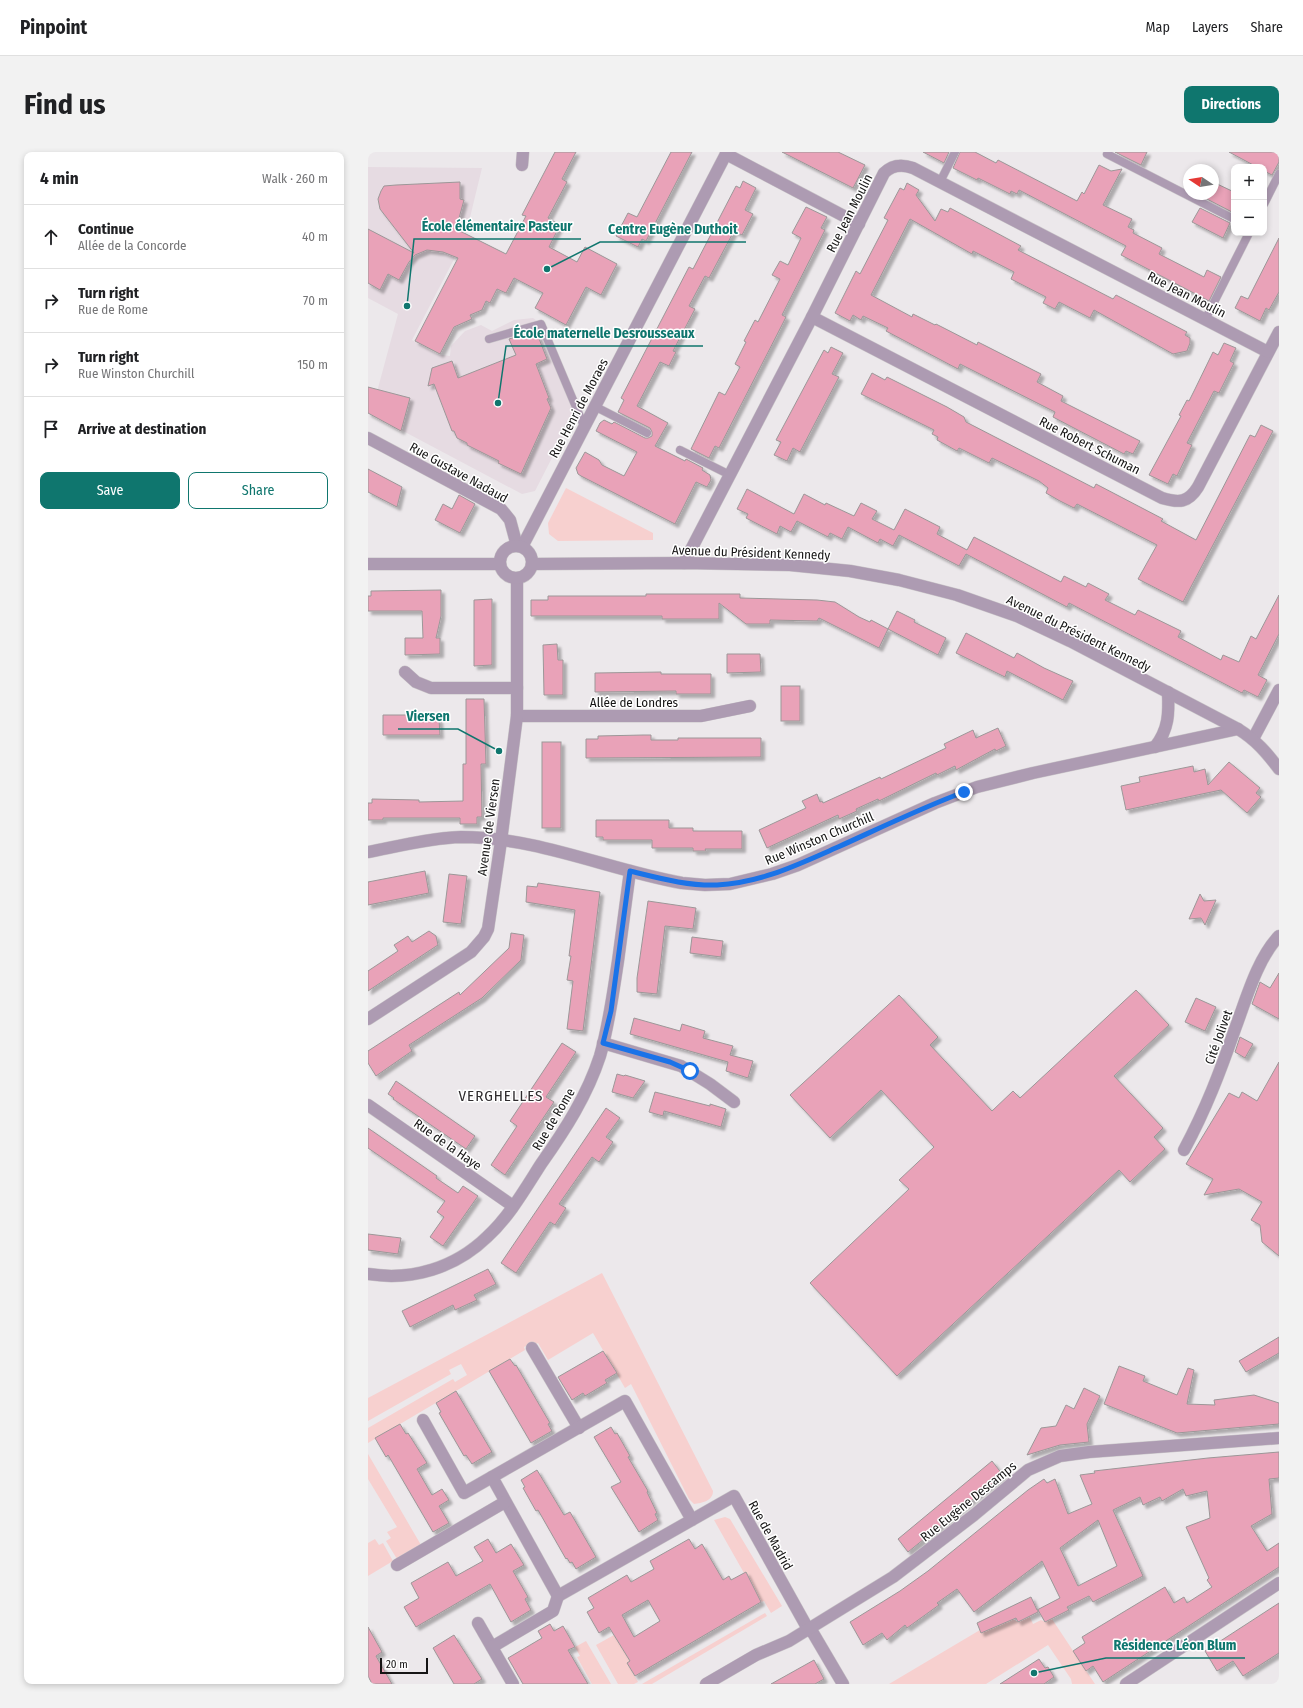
<!DOCTYPE html>
<meta charset="utf-8">
<style>
:root{--surface:#fff;--page:#f2f2f2;--text:#202124;--muted:#757577;--line:#e0e0e0;--accent:#0f766e}
body{margin:0;font-family:"Fira Sans Condensed",sans-serif;background:var(--page);color:var(--text)}
.controls{position:absolute;right:12px;top:12px;display:grid;overflow:hidden;border-radius:8px;box-shadow:0 2px 6px #0003}
.controls button{width:36px;height:36px;display:grid;place-items:center;padding:0;border:0;border-bottom:1px solid var(--line);background:var(--surface);color:var(--text);font:20px sans-serif}
.compass{position:absolute;left:815px;top:12px;width:36px;height:36px;border-radius:50%;background:var(--surface);box-shadow:0 2px 6px #0003;rotate:282deg}
.scale{position:absolute;left:12px;bottom:10px;width:48px;box-sizing:border-box;padding-left:4px;border:2px solid #161515;border-top:0;font-size:11px;line-height:14px;white-space:nowrap;color:#161515;-webkit-text-stroke:3px #fff;paint-order:stroke}
.stop{position:absolute;width:12px;height:12px;margin:-9px;border:3px solid #1a73e8;border-radius:50%;background:#fff}
.stop.end{background:#1a73e8;border-color:#fff;box-shadow:0 1px 4px #0008}
.list{margin:0;padding:0;list-style:none}
h2{display:flex;justify-content:space-between;align-items:center;height:52px;margin:0;padding:0 16px;font-size:17px}
h2 small{font-size:13px;font-weight:400;color:var(--muted)}
.list li{display:grid;grid-template-columns:26px 1fr auto;gap:12px;align-items:center;box-sizing:border-box;height:64px;padding:0 16px;border-top:1px solid var(--line)}
.list b{display:block;font-size:15px;white-space:nowrap}
.list p{margin:0;font-size:13px;white-space:nowrap;color:var(--muted)}
.list em{font-size:13px;font-style:normal;color:var(--muted)}
.actions{display:flex;gap:8px;padding:12px 16px}
.actions a{flex:1;padding:9px 0;border:1px solid var(--accent);border-radius:8px;text-align:center;font-size:14px;color:var(--accent)}
.actions .main{background:var(--accent);color:#fff}
.icon{flex:none;width:22px;height:22px;fill:none;stroke:currentColor;stroke-width:2;stroke-linecap:round;stroke-linejoin:round}
.map{position:relative;flex:none;width:911px;height:1532px;overflow:hidden;border-radius:8px}
header{display:flex;align-items:center;gap:24px;box-sizing:border-box;height:56px;padding:0 20px;background:var(--surface);border-bottom:1px solid var(--line)}
header strong{font-size:19px}
nav{display:flex;gap:22px;margin-inline-start:auto;font-size:14px}
.intro{display:flex;align-items:center;justify-content:space-between;box-sizing:border-box;height:96px;padding:0 24px}
h1{margin:0;font-size:28px}
.button{padding:10px 18px;border-radius:8px;background:var(--accent);color:#fff;font-size:14px;font-weight:700}
main{display:flex;gap:24px;padding:0 24px}
aside{flex:1;background:var(--surface);border-radius:8px;box-shadow:0 2px 6px #0003}
.map>svg:first-child{display:block}
</style>
<header>
<strong>Pinpoint</strong>
<nav><a>Map</a><a>Layers</a><a>Share</a></nav>
</header>
<div class="intro"><h1>Find us</h1><a class="button">Directions</a></div>
<main>
<aside>
<h2>4 min<small>Walk · 260 m</small></h2>
<ul class="list">
<li><svg class="icon" aria-label="ahead" viewBox="0 0 24 24"><path d="M12 20V5M6 11l6-6 6 6"/></svg><div><b>Continue</b><p>Allée de la Concorde</p></div><em>40 m</em></li>
<li><svg class="icon" aria-label="right" viewBox="0 0 24 24"><path d="M7 20v-9h11M14 6l5 5-5 5"/></svg><div><b>Turn right</b><p>Rue de Rome</p></div><em>70 m</em></li>
<li><svg class="icon" aria-label="right" viewBox="0 0 24 24"><path d="M7 20v-9h11M14 6l5 5-5 5"/></svg><div><b>Turn right</b><p>Rue Winston Churchill</p></div><em>150 m</em></li>
<li><svg class="icon" aria-label="arrive" viewBox="0 0 24 24"><path d="M6 21V4h12l-3 4 3 4H6"/></svg><div><b>Arrive at destination</b></div></li>
</ul>
<div class="actions"><a class="main">Save</a><a>Share</a></div>
</aside>
<div class="map">
<svg width="911" height="1532" viewBox="0 0 911 1532">
<defs>
<filter id="shadow"><feDropShadow dx="3.5" dy="3.5" stdDeviation="1" flood-color="#0004"/></filter>
</defs>
<rect width="100%" height="100%" fill="#ece8eb"/>
<!-- built -->
<path fill="#e6dbe2" d="M0,15L114,16L97,86L44,188L68,202L82,204L83,194L97,179L113,173L124,179L146,168L165,166L173,172L209,257L167,339L154,342L3,262L30,162L0,146Z"/>
<!-- green -->
<g fill="#f7d0cf">
<path d="M198,336L285,381V388L190,389L181,382L180,371Z"/>
<path d="M234,1121L345,1339C345,1349 334,1351 326,1352L321,1347L263,1232L257,1236L225,1181L180,1208L170,1191L167,1193L165,1190L156,1195L157,1198L0,1291V1276L85,1227L87,1230L99,1223L93,1212L81,1218L83,1222L0,1269V1246Z"/>
<path d="M0,1302L53,1393L29,1407L18,1389L23,1386L19,1380L29,1375L0,1327Z"/>
<path d="M357,1365L362,1367L414,1454L403,1461L396,1449L393,1450L378,1420L376,1421L346,1368Z"/>
<path d="M7,1387L11,1393L15,1391L25,1409L0,1424V1391Z"/>
<path d="M397,1461L399,1464L284,1532H274Z"/>
<path d="M662,1465L665,1472L673,1468L677,1470L684,1467L727,1532H704L703,1527L680,1493L618,1532H521L617,1475L645,1467L650,1470Z"/>
<path d="M246,1483L262,1509L259,1511L270,1530L266,1532H250L228,1493Z"/>
<path d="M218,1489L243,1532H224L209,1505L212,1504L207,1495Z"/>
</g>
<!-- building -->
<g fill="#e9a2b8" stroke="#9c9798" fill-rule="evenodd" filter="url(#shadow)">
<path d="M187,0H208L194,27L199,30L180,66L192,73L181,95L209,110L217,95L249,112L233,143L218,135L198,173L167,156L175,141L146,126L138,141L129,137L122,151L118,149L114,158L102,163L104,167L86,175L72,202L47,189L90,106L75,100L59,98L47,103L41,110L31,128L20,122L12,138L0,131V77L46,101L12,57L10,47L13,39L16,34L28,33L92,30V47L96,48L88,77L138,102L158,64L154,63Z"/>
<path d="M303,0H324L278,89L274,87L270,95L248,84L260,61L269,65Z"/>
<path d="M414,0H470L497,13L485,36Z"/>
<path d="M555,0H581L576,11Z"/>
<path d="M592,0H607L628,11L630,8L709,49L714,40L716,42L731,13L743,19L754,17L735,53L764,67L760,75L766,78L765,81L794,96L791,102L836,125L839,118L853,125L841,149L753,103L758,94L651,38L649,42L643,39L642,42L610,26L609,28L585,16Z"/>
<path d="M747,0H779L773,13Z"/>
<path d="M861,0H911V10L904,23L896,19V15H889Z"/>
<path d="M375,29L388,36L377,58L385,62L374,83L366,79L341,126L337,124L321,154L327,157L305,199L308,200L301,214L292,210L269,254L300,271L287,294L317,309L318,307L335,316L334,318L342,323L343,328L339,335L328,330L307,372L213,324L210,322L208,316L217,300L231,308L234,313L256,324L269,300L228,279L232,271L236,268L244,272L246,270L277,286H280L284,284V280L282,276L250,260L256,248L253,246L321,115L325,117L368,34L372,36Z"/>
<path d="M845,30L866,40V61L837,46L839,42H845Z"/>
<path d="M539,31L551,38L548,43L567,69L573,57L580,60L582,56L653,94L650,98L745,147L748,143L819,180L817,183L822,186V191L819,199L805,202L726,158L722,166L691,150L687,157L675,151L678,145L643,127L646,120L605,99L604,102L542,67L503,143L544,165L545,162L567,173L568,172L609,193L610,190L673,222L669,230L695,244L693,249L772,289L765,302L758,299L756,302L704,275L685,265L687,260L592,212L590,217L518,179L520,176L495,164L493,168L485,163L482,169L467,161L488,119L492,122L520,68L516,66L532,36L536,38Z"/>
<path d="M438,55L459,65L453,76L457,78L414,163L418,165L415,171L351,296L347,294L341,306L323,297L351,240L357,243L372,215L367,212L378,190L376,189L387,168L390,170L412,127L404,123L412,109L420,113L433,86L424,81Z"/>
<path d="M832,56L862,71L855,86L824,70Z"/>
<path d="M911,86V140L901,158L898,156L892,169L867,156L873,144L880,147Z"/>
<path d="M168,179L179,207L168,212L181,246L179,247L183,256L153,322L130,311L131,309L99,293V291L89,286L86,279H84L66,232L60,234L64,216L84,209L90,226L148,203L141,187Z"/>
<path d="M856,191L868,196L862,209L866,211L851,241L846,239L819,291L824,293L809,324L805,322L800,332L781,323L813,264L811,263L819,248L821,249L827,237L845,200L850,203Z"/>
<path d="M463,195L475,201L464,222L471,225L432,300L425,296L419,309L406,303L413,290L408,288L456,198L460,201Z"/>
<path d="M504,221L517,228L519,225L579,255L596,265L598,270L726,336L728,332L795,367L793,369L828,388L882,283L887,285L893,273L905,279L815,450L770,427L789,393L709,352L706,356L692,349L678,341L680,336L671,329L624,306L621,311L591,296L589,299L569,288L570,285L564,282L566,278L493,242Z"/>
<path d="M0,235L42,246L33,279L0,261Z"/>
<path d="M0,317L34,335L29,355L0,340Z"/>
<path d="M379,337L426,362L436,342L457,353L458,351L486,364L493,351L509,359L504,367L526,378L537,357L572,375L569,382L599,398L606,385L693,430L696,424L718,435L720,431L741,442L737,448L767,463L770,458L813,479L810,485L853,508L855,503L871,510L883,484L888,487L911,443V482L890,523L899,528L890,545L876,538L874,541L701,451L699,455L598,402L591,414L531,383L525,394L512,387L510,391L480,375L474,387L462,381L460,385L429,369L423,380L412,374L409,382L378,366L380,362L369,357Z"/>
<path d="M91,343L107,352L92,381L67,368L75,352L84,357Z"/>
<path d="M73,438V464L68,486H72V502L37,503V486H55L54,459H0V444H3V439Z"/>
<path d="M278,442H372V446L449,448L467,450L491,465L502,470L503,468L520,477L511,496L451,466L449,469L402,468V472H378L351,451V467H294V464H163V448H180V444H278Z"/>
<path d="M124,447V513L106,514V448Z"/>
<path d="M529,459L547,468L546,470L578,486L570,503L520,477Z"/>
<path d="M598,481L646,506L649,501L676,516L705,529L695,548L639,519L637,525L588,501Z"/>
<path d="M189,492L190,508H195V543H176L175,493Z"/>
<path d="M359,502H392L393,520L359,521Z"/>
<path d="M293,520V522H343V542H308V539L227,540V521Z"/>
<rect x="413" y="534" width="19" height="35"/>
<path d="M98,547H116L118,612H113L114,665H109V672H92V666H15V668H0V651H4V647L51,648V650L95,649V612H98Z"/>
<path d="M15,563H57V567H71L72,583H15Z"/>
<path d="M630,576L638,594L628,599L627,597L588,618L587,614L569,623L568,621L511,649L510,647L488,657L489,659L471,667L470,663L399,696L391,678L438,656L434,649L449,642L452,650L454,649L455,651L512,625L513,627L578,596L576,592L605,578L608,586Z"/>
<path d="M275,583H283V588H310V586H393V605L218,606V587H230V584Z"/>
<rect x="174" y="590" width="19" height="86"/>
<path d="M861,610L892,636L888,641L893,645L879,661L853,638L758,658L753,634L772,630L771,625L825,614L826,620L837,617L840,633Z"/>
<path d="M228,668H301V676H325V679H374V697H337L338,699H325V696H284V688H235V685H228Z"/>
<path d="M57,719L61,741L0,753V730Z"/>
<path d="M81,722L99,724L93,772L75,770Z"/>
<path d="M170,731L232,740L215,879L199,877L205,829L199,828L203,804H201L207,758L158,750L159,734L169,735Z"/>
<path d="M832,742L836,749L848,748L837,773L833,766L821,767Z"/>
<path d="M280,749L328,756L325,777L297,774L289,842L269,840V826Z"/>
<path d="M61,779L68,784L70,793L0,839V819L30,799L26,793L40,784L44,790Z"/>
<path d="M143,781L156,783L153,808L114,846L41,893L44,899L8,924L0,911V899L91,840L92,843L141,796Z"/>
<path d="M324,785L355,789L353,805L322,801Z"/>
<path d="M911,821V867L884,852L892,830L902,836Z"/>
<path d="M768,838L801,873L746,924L795,976L786,985L797,997L762,1030L751,1018L529,1224L442,1131L541,1037L531,1028L566,995L513,938L462,986L422,943L531,843L570,885L562,893L624,959L645,939L652,946Z"/>
<path d="M828,846L848,855L837,879L817,870Z"/>
<path d="M266,866L312,879L314,872L337,879L335,886L365,894L362,903L385,909L380,926L358,919L360,910L262,882Z"/>
<path d="M872,885L885,892L877,906L867,900Z"/>
<path d="M194,891L208,900L178,945L186,950L137,1023L123,1013L149,974L142,969Z"/>
<path d="M911,910V1104L894,1090L892,1073L883,1068L894,1050L871,1037L836,1043L845,1027L818,1012L861,941L871,946L874,940L889,949Z"/>
<path d="M249,922L256,924L257,923L277,929L265,946L244,940Z"/>
<path d="M28,929L107,984L98,997L25,947L26,946L20,942Z"/>
<path d="M287,940L342,954V952L358,957L353,975L296,959L295,964L281,960Z"/>
<path d="M238,956L252,966L238,985L245,990L231,1010L224,1005L191,1052L198,1056L187,1073L182,1070L148,1121L133,1111Z"/>
<path d="M0,976L69,1024L68,1026L90,1041L95,1034L110,1044L75,1094L62,1085L76,1065L69,1060L77,1049L0,996Z"/>
<path d="M0,1082L33,1086L30,1102L0,1098Z"/>
<path d="M120,1117L128,1132L106,1143L109,1148L87,1158L85,1153L42,1175L34,1159Z"/>
<path d="M911,1185V1201L878,1220L871,1209Z"/>
<path d="M235,1199L249,1221L237,1228L239,1231L217,1244L215,1241L204,1248L190,1225Z"/>
<path d="M142,1207L147,1214L148,1213L182,1271L180,1272L184,1279L163,1291L121,1219Z"/>
<path d="M751,1214L777,1224L775,1229L809,1243L820,1216L826,1218L819,1252L847,1253L846,1248L886,1243L911,1251V1272L809,1281L736,1252Z"/>
<path d="M716,1236L732,1244L719,1272L721,1290L692,1293L659,1303L673,1276L688,1274L698,1253L706,1257Z"/>
<path d="M88,1239L124,1300L104,1312L98,1303L96,1304L71,1261L73,1260L68,1251Z"/>
<path d="M32,1272L38,1282L40,1281L59,1311L49,1317L64,1343L74,1337L81,1348L71,1354L81,1371L65,1380L20,1303L18,1305L7,1286Z"/>
<path d="M243,1275L247,1282L249,1281L262,1304L260,1305L280,1339L279,1340L289,1361L287,1362L290,1368L271,1380L243,1335L253,1330L226,1285Z"/>
<path d="M911,1300V1326L901,1327L904,1362L883,1374L899,1399L911,1391V1415L735,1530L725,1514L718,1519L705,1499L717,1491L714,1485L797,1435L806,1451L816,1445L819,1451L844,1435L839,1428L841,1426L818,1375L842,1366L839,1339L818,1344L815,1337L794,1349L792,1345L775,1353L772,1345L745,1358L775,1424L725,1450L721,1444L699,1455L701,1458L677,1470L670,1458V1460L650,1470L648,1466L613,1481L609,1471L663,1445L669,1458L692,1446L674,1409L606,1460L589,1437L569,1451L571,1453L539,1476L537,1473L519,1488L514,1481L495,1493L482,1470L532,1439L560,1419L660,1338L676,1327L679,1331L687,1327L700,1362L724,1352L712,1323L727,1321L726,1319L840,1306ZM730,1368L749,1414L710,1434L692,1396Z"/>
<path d="M624,1309L635,1323L540,1400L530,1387Z"/>
<path d="M169,1318L196,1363L202,1360L228,1405L208,1417L204,1410L202,1411L199,1406L198,1407L170,1358L168,1359L155,1336L157,1335L153,1328Z"/>
<path d="M120,1387L128,1401L143,1392L156,1413L145,1419L160,1445L157,1447L163,1458L143,1470L122,1432L48,1475L36,1455L51,1446L43,1431L80,1410L88,1424L115,1409L106,1395Z"/>
<path d="M321,1387L327,1397L334,1392L355,1428L361,1424L363,1428L378,1420L393,1450L267,1524L259,1511L262,1509L241,1475L231,1481L219,1460L226,1456L220,1446L259,1423L263,1430L286,1417L282,1409ZM280,1448L292,1469L266,1485L254,1463Z"/>
<path d="M911,1451V1501L875,1524L865,1509L849,1519L837,1499Z"/>
<path d="M182,1472L186,1479L195,1474L207,1495L200,1498L220,1532H155L140,1506L174,1486L170,1479Z"/>
<path d="M0,1475L14,1500L8,1504L24,1532H4L0,1524Z"/>
<path d="M86,1483L114,1527L106,1532H86L65,1496Z"/>
<path d="M671,1507L677,1516L680,1515L686,1525L676,1532H632Z"/>
<path d="M446,1508L456,1527L447,1532H403Z"/>
</g>
<g fill="none" stroke-linecap="round" stroke-linejoin="round">
<!-- service casing -->
<g stroke="#cac6c9" stroke-width="9">
<g id="service">
<path d="M739,2L866,67"/>
<path d="M572,30L587,0"/>
<path d="M896,52L911,22"/>
<path d="M837,168L881,81"/>
<path d="M121,187L173,172L216,274"/>
<path d="M226,254L279,281"/>
<path d="M312,298L362,323"/>
</g>
</g>
<!-- minor casing -->
<g stroke="#cac6c9" stroke-width="13">
<g id="minor">
<path d="M358,2L491,72"/>
<path d="M154,13L155,0"/>
<path d="M444,165L794,346C811,351 820,351 830,335L911,180"/>
<path d="M0,286L133,357L142,368L149,394"/>
<path d="M154,395L359,0"/>
<path d="M316,411L444,165L516,21C524,13 534,12 545,16L900,200"/>
<path d="M37,520L48,530L63,536H149"/>
<path d="M149,564H333L382,554"/>
<path d="M885,587L911,538"/>
<path d="M787,595C801,577 801,561 800,540"/>
<path d="M0,700C31,694 62,686 93,685C169,685 241,718 314,731L337,733L362,732L404,722L430,713L567,651L609,635L665,621L870,577"/>
<path d="M0,867L103,800L116,785L120,777L133,689L149,564V426"/>
<path d="M235,891L313,914L342,932L366,950"/>
<path d="M0,953L145,1054"/>
<path d="M816,998C838,957 852,920 867,877C878,848 889,807 911,784"/>
<path d="M0,1122C44,1129 87,1116 119,1085C141,1065 157,1037 173,1012C197,978 219,944 232,904C241,873 245,841 250,809C254,779 258,749 262,719"/>
<path d="M164,1196L211,1276"/>
<path d="M55,1268L96,1341L124,1325"/>
<path d="M324,1368L257,1249L124,1325L190,1444L366,1344L440,1477L445,1481L475,1532"/>
<path d="M29,1413L137,1350"/>
<path d="M110,1471L145,1532"/>
<path d="M124,1495L185,1459L190,1444"/>
<path d="M758,1532L911,1431"/>
</g>
</g>
<!-- tertiary casing -->
<g stroke="#cac6c9" stroke-width="13">
<g id="tertiary">
<circle cx="148" cy="410" r="16"/>
<path d="M0,412H132"/>
<path d="M164,412L316,411L422,413L482,419L531,428L589,443L649,464L702,489L870,577C888,588 899,601 911,617"/>
<path d="M338,1532L388,1503L421,1489L525,1425L606,1363L660,1318L692,1304L721,1300L911,1286"/>
</g>
</g>
<!-- service -->
<use href="#service" stroke="#ad9bb2" stroke-width="8"/>
<!-- minor -->
<use href="#minor" stroke="#ad9bb2" stroke-width="12"/>
<!-- tertiary -->
<use href="#tertiary" stroke="#ad9bb2" stroke-width="12"/>
</g>
<g fill="none" stroke-linecap="round" stroke-linejoin="round">
<!-- route -->
<path stroke="#1a73e8" stroke-width="5" d="M322,919L302,910L235,891L243,859L262,719C291,726 319,734 349,733C393,731 431,712 470,695C512,676 553,656 596,640"/>
</g>
<g text-anchor="middle" stroke-width="3" stroke-linejoin="round" paint-order="stroke">
<!-- street labels -->
<g font-size="13" fill="#161515" stroke="#fff">
<text transform="translate(481 61) rotate(-63)" y="5">Rue Jean Moulin</text>
<text transform="translate(819 142) rotate(27)" y="5">Rue Jean Moulin</text>
<text transform="translate(210 256) rotate(-62)" y="5">Rue Henri de Moraes</text>
<text transform="translate(722 293) rotate(27)" y="5">Rue Robert Schuman</text>
<text transform="translate(91 320) rotate(29)" y="5">Rue Gustave Nadaud</text>
<text transform="translate(383 400) rotate(2)" y="5">Avenue du Président Kennedy</text>
<text transform="translate(711 481) rotate(26)" y="5">Avenue du Président Kennedy</text>
<text x="266" y="555">Allée de Londres</text>
<text transform="translate(120 675) rotate(-82)" y="5">Avenue de Viersen</text>
<text transform="translate(451 686) rotate(-23)" y="5">Rue Winston Churchill</text>
<text transform="translate(850 885) rotate(-70)" y="5">Cité Jolivet</text>
<text transform="translate(185 967) rotate(-59)" y="5">Rue de Rome</text>
<text transform="translate(80 992) rotate(35)" y="5">Rue de la Haye</text>
<text transform="translate(600 1349) rotate(-39)" y="5">Rue Eugène Descamps</text>
<text transform="translate(403 1383) rotate(61)" y="5">Rue de Madrid</text>
</g>
<!-- quarter labels -->
<g font-size="15" letter-spacing="1" fill="#2f2c2e" stroke="#fff">
<text x="133" y="949">VERGHELLES</text>
</g>
</g>
<!-- callouts -->
<path fill="none" stroke="#0f766e" stroke-width="1.5" d="M39 154L46 87H213M179 117L232 90H378M130 251L138 194H335M131 599L90 577H30M666 1521L738 1506H877"/>
<g fill="#0f766e" stroke="#fff" stroke-width="1.5">
<circle cx="39" cy="154" r="4"/>
<circle cx="179" cy="117" r="4"/>
<circle cx="130" cy="251" r="4"/>
<circle cx="131" cy="599" r="4"/>
<circle cx="666" cy="1521" r="4"/>
</g>
<g font-size="14" text-anchor="middle" font-weight="bold" fill="#0f766e" stroke="#fff" stroke-width="3" stroke-linejoin="round" paint-order="stroke">
<text x="129" y="79">École élémentaire Pasteur</text>
<text x="305" y="82">Centre Eugène Duthoit</text>
<text x="236" y="186">École maternelle Desrousseaux</text>
<text x="60" y="569">Viersen</text>
<text x="807" y="1498">Résidence Léon Blum</text>
</g>
</svg>
<div class="controls">
<button>+</button>
<button>−</button>
</div>
<svg class="compass" viewBox="-18 -18 36 36"><path d="M0-13l5 13h-10z" fill="#e53935"/><path d="M0 13l5-13h-10z" fill="#757577"/></svg>
<div class="scale">20 m</div>
<div class="stop" style="left:322px;top:919px"></div>
<div class="stop end" style="left:596px;top:640px"></div>
</div>
</main>
